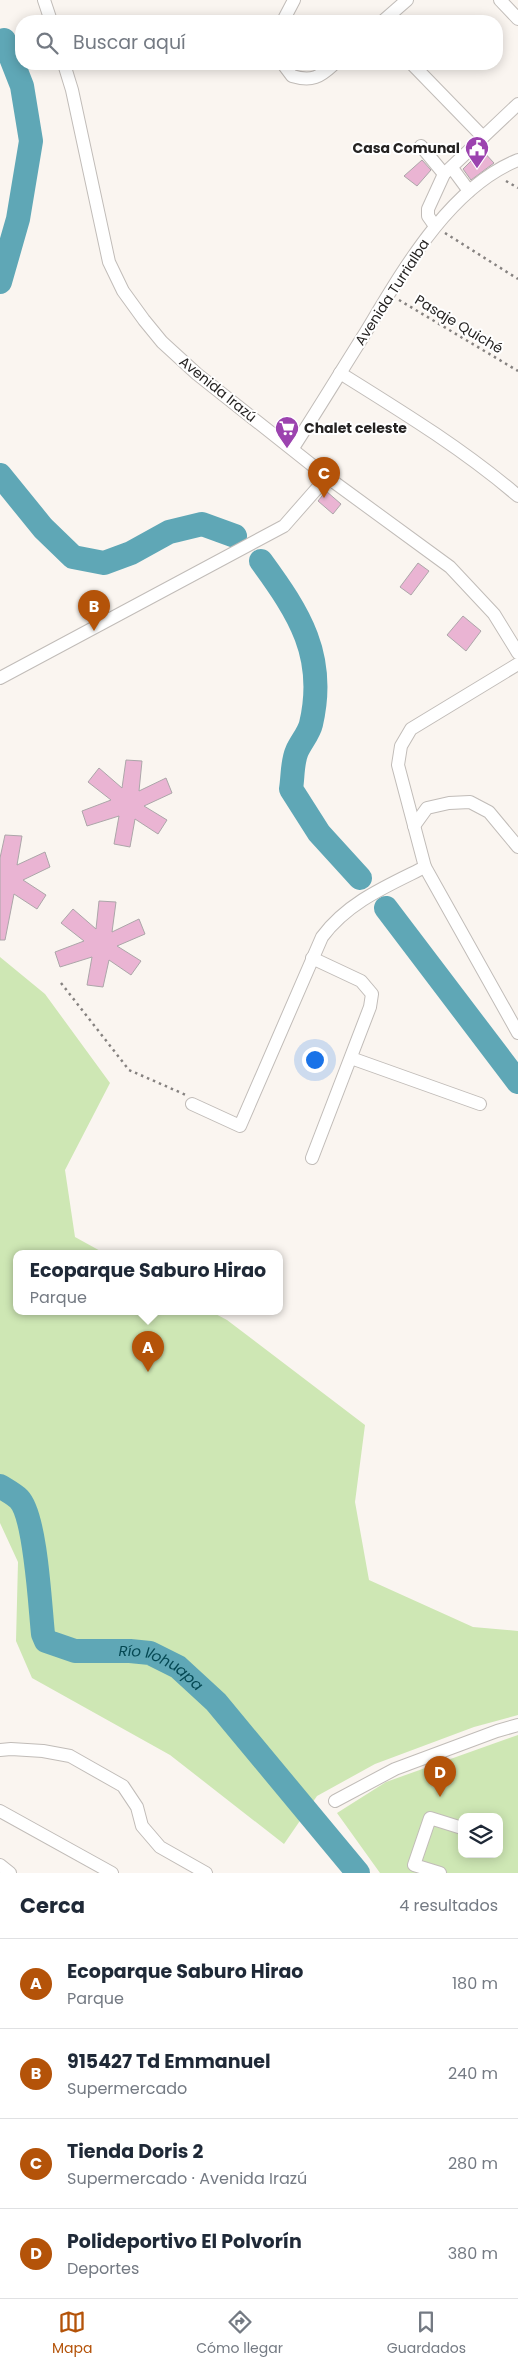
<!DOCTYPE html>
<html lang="es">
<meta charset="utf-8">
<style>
:root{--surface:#fff;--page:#f6f6f7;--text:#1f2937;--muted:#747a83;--line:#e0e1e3;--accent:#b45309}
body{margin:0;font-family:Poppins,sans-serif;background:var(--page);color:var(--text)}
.controls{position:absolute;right:15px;bottom:15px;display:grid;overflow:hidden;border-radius:10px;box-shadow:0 2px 12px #0003}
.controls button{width:45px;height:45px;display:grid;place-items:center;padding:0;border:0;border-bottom:1px solid var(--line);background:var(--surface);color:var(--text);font:25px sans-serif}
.you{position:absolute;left:314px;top:1059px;width:18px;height:18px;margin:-12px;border:4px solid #fff;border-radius:50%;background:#1a73e8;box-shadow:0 0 0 8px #1a73e833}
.badge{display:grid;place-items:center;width:32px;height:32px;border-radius:50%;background:var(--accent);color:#fff;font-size:16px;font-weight:700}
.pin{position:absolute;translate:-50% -41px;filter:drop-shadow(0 1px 2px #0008)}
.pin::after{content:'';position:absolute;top:26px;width:18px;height:15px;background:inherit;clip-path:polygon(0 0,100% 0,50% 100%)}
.popup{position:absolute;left:13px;top:1250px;width:270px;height:65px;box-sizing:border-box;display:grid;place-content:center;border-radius:10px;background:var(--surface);filter:drop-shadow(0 1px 4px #0005);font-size:16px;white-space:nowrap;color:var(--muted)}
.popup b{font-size:19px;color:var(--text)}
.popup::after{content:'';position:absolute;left:50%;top:100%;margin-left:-10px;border:10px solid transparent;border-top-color:var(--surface)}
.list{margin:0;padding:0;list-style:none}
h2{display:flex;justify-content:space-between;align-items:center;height:65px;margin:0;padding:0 20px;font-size:21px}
h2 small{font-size:16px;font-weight:400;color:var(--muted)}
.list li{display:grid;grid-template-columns:32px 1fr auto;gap:15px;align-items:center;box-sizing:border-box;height:90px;padding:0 20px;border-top:1px solid var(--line)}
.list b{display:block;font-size:19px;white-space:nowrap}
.list p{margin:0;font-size:16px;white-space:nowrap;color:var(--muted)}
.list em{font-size:16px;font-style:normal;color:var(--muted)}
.icon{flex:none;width:28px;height:28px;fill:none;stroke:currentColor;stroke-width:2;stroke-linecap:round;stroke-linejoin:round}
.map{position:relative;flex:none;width:518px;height:1873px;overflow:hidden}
.search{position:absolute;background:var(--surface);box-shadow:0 2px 12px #0003;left:15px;right:15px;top:15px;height:55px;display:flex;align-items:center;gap:12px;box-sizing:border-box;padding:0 18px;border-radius:20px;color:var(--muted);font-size:19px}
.sheet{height:425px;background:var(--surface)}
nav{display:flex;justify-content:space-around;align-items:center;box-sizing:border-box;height:70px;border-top:1px solid var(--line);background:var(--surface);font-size:14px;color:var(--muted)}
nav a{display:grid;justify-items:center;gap:2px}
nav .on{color:var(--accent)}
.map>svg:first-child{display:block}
</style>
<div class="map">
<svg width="518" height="1873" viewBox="0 0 518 1873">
<rect width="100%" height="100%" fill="#faf5f0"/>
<!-- green -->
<g fill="#cee7b4" fill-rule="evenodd">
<path d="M0,957L45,994L110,1083L65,1170L75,1237L104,1253H17V1311H210L227,1320L365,1425L355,1502L369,1580L473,1627L518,1631V1715L474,1727L375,1764L317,1796L284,1844L170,1755L32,1678L16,1641L18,1562L0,1523Z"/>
<path d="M518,1735V1873H380L337,1813L386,1782ZM462,1817H499V1854H462Z"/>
</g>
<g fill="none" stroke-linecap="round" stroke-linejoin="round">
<!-- river -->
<g stroke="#5fa7b6" stroke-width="24">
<path d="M0,282L18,219L31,141L22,86L4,40"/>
<path d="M0,475L43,528L73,557L104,563L131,553L169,532L202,524L235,536"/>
<path d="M261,561C299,613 327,656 311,724C309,733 301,742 297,751C292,762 293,777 291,789L319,833L360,878"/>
<path d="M386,908L518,1082"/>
<path id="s1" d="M0,1486C6,1490 14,1494 19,1499C36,1517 40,1607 43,1634L46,1641L75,1651H130L150,1653L178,1667L216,1702L358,1873"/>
</g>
</g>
<!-- building -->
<g fill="#eab4d3" stroke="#aca6a9">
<path d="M482,150L494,163L471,180L463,169Z"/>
<path d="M422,160L431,170L417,186L404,176Z"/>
<path d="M326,491L341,504L333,514L318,501Z"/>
<path d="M418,563L429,571L411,595L400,587Z"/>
<path d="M463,616L481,631L466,651L447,635Z"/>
<path d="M126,760L142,761L139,791L166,778L172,793L144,806L167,820L158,834L135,819L130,847L114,844L119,816L87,826L82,811L111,800L88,782L99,768L122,788Z"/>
<path d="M5,835L22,836L17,865L45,852L50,867L23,880L46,895L37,909L14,894L5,940H0V858Z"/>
<path d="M99,901L116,902L112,932L139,919L145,934L117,946L141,961L131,975L109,960L103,987L87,985L92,957L60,967L55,952L84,941L61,923L73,909L96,929Z"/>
</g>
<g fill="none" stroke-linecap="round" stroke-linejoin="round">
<!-- minor casing -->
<g stroke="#c1bcb8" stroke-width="14">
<g id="minor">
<path d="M44,0L51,21"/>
<path d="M500,0L518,19"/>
<path d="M283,21L294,0"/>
<path d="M383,21L407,0"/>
<path d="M64,64L72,90L109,262L123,291L144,320L162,342L197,374L327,477L450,567L494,614L518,653"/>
<path d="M283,64L292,76C312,82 320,77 334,64"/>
<path d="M412,64L483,137"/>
<path d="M421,146L444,174"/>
<path d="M452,168L469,191"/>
<path d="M435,226L428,216V209L444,174L518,104"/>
<path d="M340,373C401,411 463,449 518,496"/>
<path d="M293,448C317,411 340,373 364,335C401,274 448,188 518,160"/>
<path d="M518,664L411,729L401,746L398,765L425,867L518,1033"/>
<path d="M0,678L284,526L327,477"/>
<path d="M414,826L427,808L449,803L470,802L489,812L518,847"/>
<path d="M312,958L361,981L372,994L370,1007L312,1158"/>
<path d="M351,1058L480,1104"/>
<path d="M192,1104L240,1126L322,937C348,902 387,886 425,867"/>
<path d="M0,1750L11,1749L43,1751L70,1756L123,1786L137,1807L142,1826L160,1847L206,1873"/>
<path d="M335,1801L395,1769L497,1731L518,1725"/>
<path d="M0,1811L112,1873"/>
<path d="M0,1865L10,1873"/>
<path d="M440,1873L414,1865L430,1818L462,1828"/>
</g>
</g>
<!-- path -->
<g stroke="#868280" stroke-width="2.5" stroke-dasharray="2.5 4" stroke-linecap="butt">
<path d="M506,181L518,188"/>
<path d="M445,233L518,279"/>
<path d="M399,300L518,371"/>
<path d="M61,983L129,1070L186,1095"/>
</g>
<!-- minor -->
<use href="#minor" stroke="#fff" stroke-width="12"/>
</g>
<!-- icons -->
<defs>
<g id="civic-pin" transform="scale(1.25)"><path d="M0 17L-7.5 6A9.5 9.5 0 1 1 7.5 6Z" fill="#9c43af" stroke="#fff"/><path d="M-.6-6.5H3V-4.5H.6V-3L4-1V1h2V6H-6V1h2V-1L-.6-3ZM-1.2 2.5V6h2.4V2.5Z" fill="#fff"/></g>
<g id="supermarket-pin" transform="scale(1.25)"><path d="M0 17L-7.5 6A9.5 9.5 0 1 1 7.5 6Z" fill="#9c43af" stroke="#fff"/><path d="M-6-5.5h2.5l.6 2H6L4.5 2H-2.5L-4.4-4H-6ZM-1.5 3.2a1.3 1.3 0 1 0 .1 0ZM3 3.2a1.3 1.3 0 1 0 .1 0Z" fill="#fff"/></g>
</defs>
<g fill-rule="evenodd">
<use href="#civic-pin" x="477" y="148"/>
<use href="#supermarket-pin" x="287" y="428"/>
</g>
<g text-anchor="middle" stroke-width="4" stroke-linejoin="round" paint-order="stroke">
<!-- poi labels -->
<g font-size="14" font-weight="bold" fill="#252322" stroke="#fff" text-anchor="end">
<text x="460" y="153">Casa Comunal</text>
<text x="304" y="433" text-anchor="start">Chalet celeste</text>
</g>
<!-- street labels -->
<g font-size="14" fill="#252322" stroke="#fff">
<text transform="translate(392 292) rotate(-57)" y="5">Avenida Turrialba</text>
<text transform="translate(459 324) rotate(31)" y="5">Pasaje Quiché</text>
<text transform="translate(218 389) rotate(39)" y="5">Avenida Irazú</text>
</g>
<!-- water labels -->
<g font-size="15" font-style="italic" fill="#054954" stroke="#fff">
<text dy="5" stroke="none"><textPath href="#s1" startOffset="290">Río Ilohuapa</textPath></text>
</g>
</g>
</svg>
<div class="controls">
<button><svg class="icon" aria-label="layers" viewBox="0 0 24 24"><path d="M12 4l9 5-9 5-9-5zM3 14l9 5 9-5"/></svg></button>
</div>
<div class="you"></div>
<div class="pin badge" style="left:148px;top:1372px">A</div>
<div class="popup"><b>Ecoparque Saburo Hirao</b>Parque</div>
<div class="pin badge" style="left:94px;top:631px">B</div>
<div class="pin badge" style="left:324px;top:498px">C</div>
<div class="pin badge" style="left:440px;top:1797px">D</div>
<div class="search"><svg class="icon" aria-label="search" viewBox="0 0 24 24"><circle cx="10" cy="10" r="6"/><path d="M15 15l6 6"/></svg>Buscar aquí</div>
</div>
<section class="sheet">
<h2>Cerca<small>4 resultados</small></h2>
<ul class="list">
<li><span class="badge">A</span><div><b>Ecoparque Saburo Hirao</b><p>Parque</p></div><em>180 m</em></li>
<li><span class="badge">B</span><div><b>915427 Td Emmanuel</b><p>Supermercado</p></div><em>240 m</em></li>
<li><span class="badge">C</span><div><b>Tienda Doris 2</b><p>Supermercado · Avenida Irazú</p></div><em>280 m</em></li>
<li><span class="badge">D</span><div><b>Polideportivo El Polvorín</b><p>Deportes</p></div><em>380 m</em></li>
</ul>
</section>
<nav>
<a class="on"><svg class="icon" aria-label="map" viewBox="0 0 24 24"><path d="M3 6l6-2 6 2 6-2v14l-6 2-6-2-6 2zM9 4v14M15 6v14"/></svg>Mapa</a>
<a><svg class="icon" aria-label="directions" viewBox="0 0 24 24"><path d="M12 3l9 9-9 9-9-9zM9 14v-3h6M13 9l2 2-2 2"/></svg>Cómo llegar</a>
<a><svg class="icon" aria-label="saved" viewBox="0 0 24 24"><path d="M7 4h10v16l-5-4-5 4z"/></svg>Guardados</a>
</nav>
